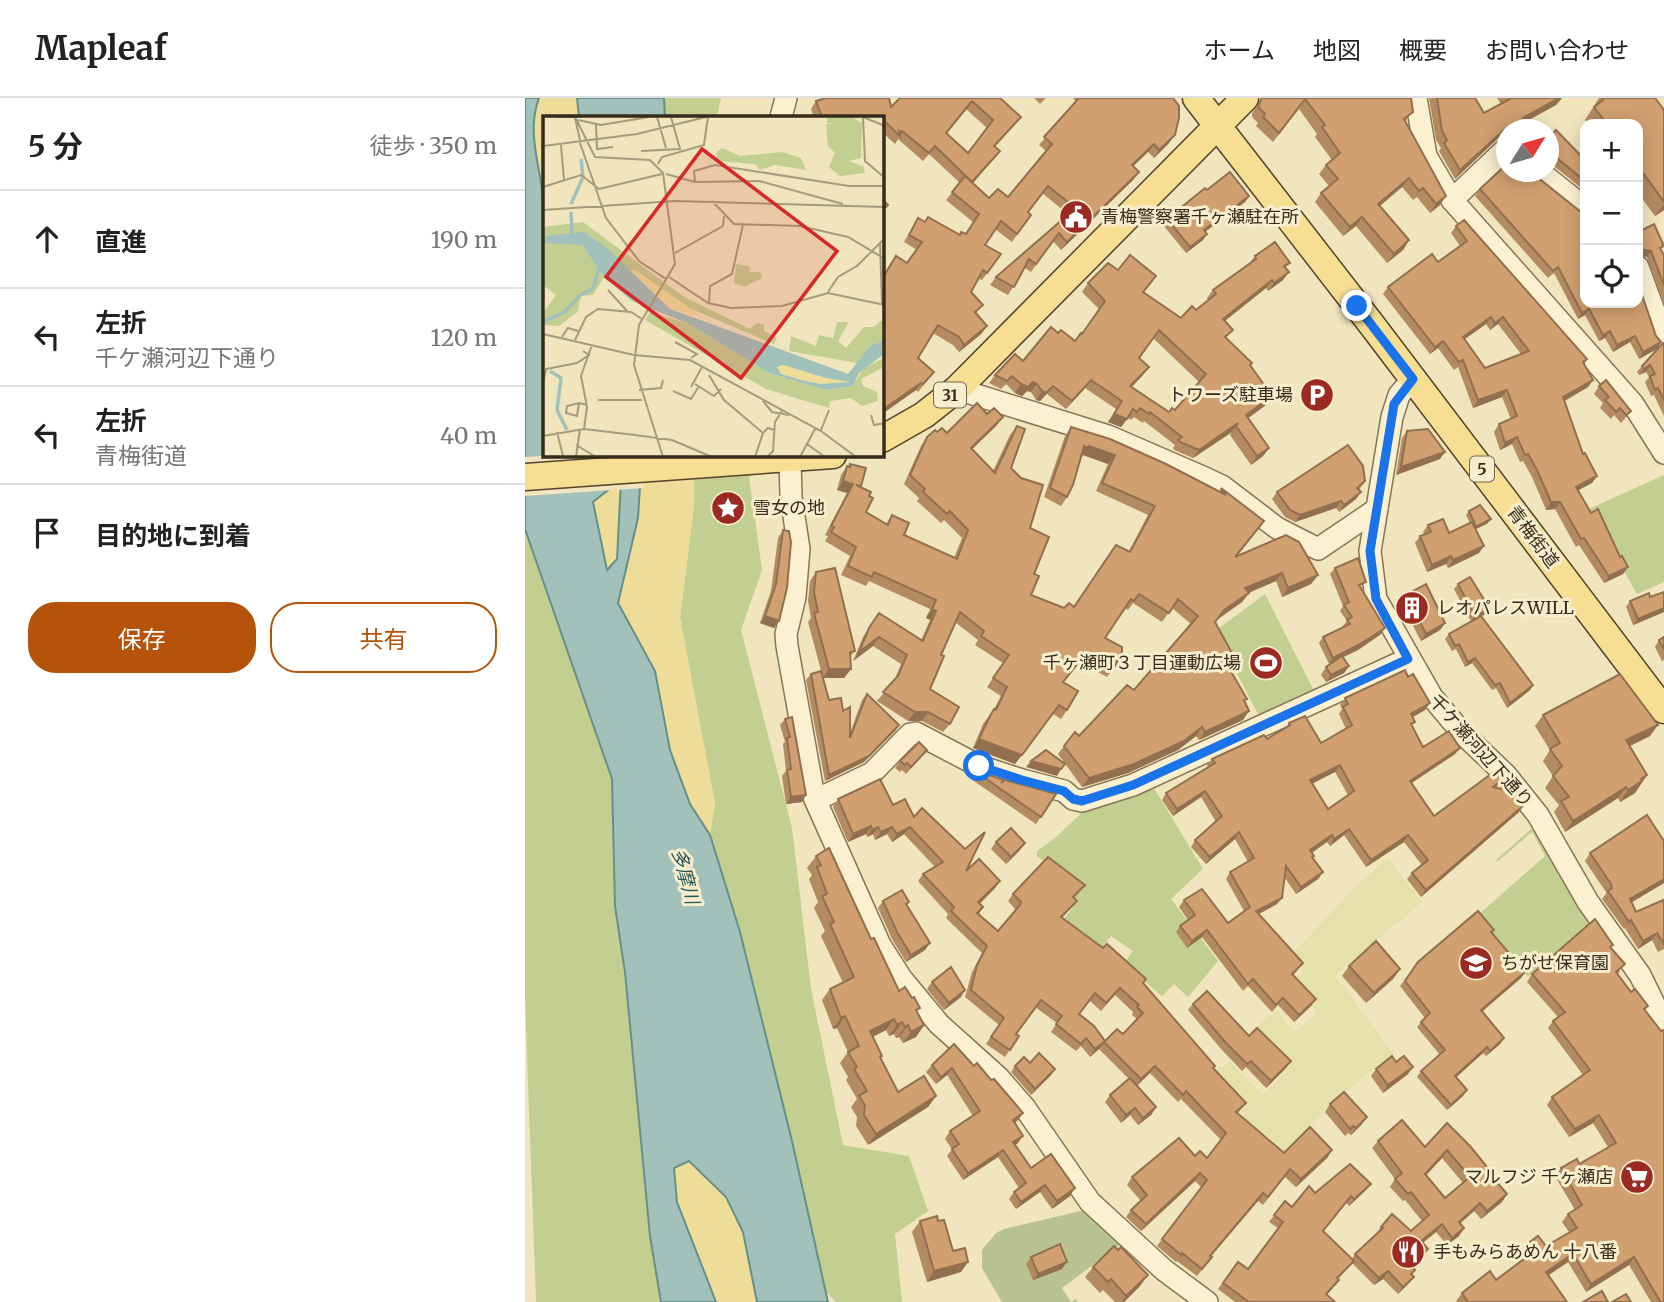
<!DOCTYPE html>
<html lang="ja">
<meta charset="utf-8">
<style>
:root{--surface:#fff;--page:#f6f6f6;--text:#222;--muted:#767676;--line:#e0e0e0;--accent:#b45309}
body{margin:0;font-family:Merriweather,"Noto Sans JP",serif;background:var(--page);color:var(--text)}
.controls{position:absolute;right:21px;top:21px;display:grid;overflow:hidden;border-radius:14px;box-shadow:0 4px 18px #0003}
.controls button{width:63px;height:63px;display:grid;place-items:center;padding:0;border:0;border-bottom:2px solid var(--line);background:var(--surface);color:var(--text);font:35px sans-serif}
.compass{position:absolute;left:971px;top:21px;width:63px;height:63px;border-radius:50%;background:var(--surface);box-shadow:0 4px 18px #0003;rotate:53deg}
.stop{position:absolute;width:21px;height:21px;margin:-16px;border:5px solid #1a73e8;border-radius:50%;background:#fff}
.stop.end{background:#1a73e8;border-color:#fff;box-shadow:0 2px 7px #0008}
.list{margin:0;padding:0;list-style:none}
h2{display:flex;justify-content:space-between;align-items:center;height:91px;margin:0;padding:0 28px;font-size:30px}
h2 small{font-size:23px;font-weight:400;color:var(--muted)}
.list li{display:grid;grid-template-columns:46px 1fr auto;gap:21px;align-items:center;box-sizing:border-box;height:98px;padding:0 28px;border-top:2px solid var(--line)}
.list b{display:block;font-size:26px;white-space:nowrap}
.list p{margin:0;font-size:23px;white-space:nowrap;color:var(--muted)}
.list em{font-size:23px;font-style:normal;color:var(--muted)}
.actions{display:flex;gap:14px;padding:21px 28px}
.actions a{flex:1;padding:16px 0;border:2px solid var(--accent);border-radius:28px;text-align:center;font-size:24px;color:var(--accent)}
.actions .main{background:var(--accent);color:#fff}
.icon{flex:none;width:38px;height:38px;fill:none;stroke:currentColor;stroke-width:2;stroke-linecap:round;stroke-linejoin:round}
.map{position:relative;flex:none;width:1139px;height:1204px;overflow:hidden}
header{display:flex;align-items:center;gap:42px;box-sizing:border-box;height:98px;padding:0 35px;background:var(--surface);border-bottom:2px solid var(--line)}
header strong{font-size:33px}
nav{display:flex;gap:38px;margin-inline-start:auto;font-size:24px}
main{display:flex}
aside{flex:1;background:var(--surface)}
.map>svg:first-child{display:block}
</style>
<header>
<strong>Mapleaf</strong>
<nav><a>ホーム</a><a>地図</a><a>概要</a><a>お問い合わせ</a></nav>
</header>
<main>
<aside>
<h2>5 分<small>徒歩 · 350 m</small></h2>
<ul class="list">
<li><svg class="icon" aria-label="ahead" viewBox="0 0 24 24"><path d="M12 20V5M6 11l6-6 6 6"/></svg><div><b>直進</b></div><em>190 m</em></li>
<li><svg class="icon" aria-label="left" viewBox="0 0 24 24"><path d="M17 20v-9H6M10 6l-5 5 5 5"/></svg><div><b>左折</b><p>千ケ瀬河辺下通り</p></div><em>120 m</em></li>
<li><svg class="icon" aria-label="left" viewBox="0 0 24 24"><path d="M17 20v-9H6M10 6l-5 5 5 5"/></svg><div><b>左折</b><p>青梅街道</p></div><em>40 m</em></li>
<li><svg class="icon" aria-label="arrive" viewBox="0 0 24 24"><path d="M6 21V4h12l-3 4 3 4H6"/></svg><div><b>目的地に到着</b></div></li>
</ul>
<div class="actions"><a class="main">保存</a><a>共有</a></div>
</aside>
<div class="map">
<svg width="1139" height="1204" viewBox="0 0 1139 1204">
<rect width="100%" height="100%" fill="#f0e5bd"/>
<!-- farmland -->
<path fill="#e6e1aa" d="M863,760L897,804L810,877L868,955L808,1004L754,1059L713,1024L720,1015L686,979L705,963L738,997L765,968L730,930L752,912L769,934L792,915L765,884L777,873L765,859L829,790Z"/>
<!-- green -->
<g fill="#c3ce91">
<path d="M139,0H196L192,19H140Z"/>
<path d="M168,357H221L237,472L216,532L267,730L286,891L318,1047L384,1058L403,1113L370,1136L377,1204H311L300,1193L267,1043L215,834L185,737L190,706L155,520L169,407Z"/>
<path d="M1139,377V484L1112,496L1064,411Z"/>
<path d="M0,431L87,681L90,808L100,874L125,1138L136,1204H11L0,900Z"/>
<path d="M740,496L791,597L734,618L690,533Z"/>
<path d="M627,687L678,771L646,801L693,863L663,899L649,886L637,898L599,866L608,853L586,838L573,855L533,829L548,809L532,795L542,781L512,758V753L530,740L561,711Z"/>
<path d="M1006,731L1013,732L1069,825L1003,879L951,819L1020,758L1007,734L972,764L971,762Z"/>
</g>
<!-- sand -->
<g fill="#eedd98">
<path d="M14,0H52L54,19H19V108C14,73 2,34 14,0Z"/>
<path d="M117,357H168L169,407L155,520L190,706L185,737L165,706L145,652L130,573L92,505L113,420Z"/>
<path d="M96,382L92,461L82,472L68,404Z"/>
<path d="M164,1063L201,1099L218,1134L232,1204H191L152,1104L149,1070Z"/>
</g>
<!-- cemetery -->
<path fill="#b9c291" d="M564,1111L600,1143L537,1190L546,1204L551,1201L553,1204H477L457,1170V1152L471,1135L479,1131Z"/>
<!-- water -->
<g fill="#a1c1ba" stroke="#688f88" stroke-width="2" fill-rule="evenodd">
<path d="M0,0H14C0,37 18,74 19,111C22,193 19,275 19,357H117L113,420L93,505L130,573L145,652L165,706L185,737L215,834L267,1043L303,1204H232L218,1134L201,1099L164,1063L149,1070L152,1104L191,1204H136L125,1138L100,874L90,808L87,681L0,431ZM96,382L92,461L82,472L68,404Z"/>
<path d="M52,0H139L140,19H54Z"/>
</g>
<!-- pier -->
<path fill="#f0e5bd" d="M31,357H121L119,390L92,392V389L88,392L0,398V359Z"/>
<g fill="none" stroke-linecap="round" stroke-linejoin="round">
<!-- minor casing -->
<g stroke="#897556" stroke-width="24">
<g id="minor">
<path d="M891,0L901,58L927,102L1093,289L1108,306L1139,355"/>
<path d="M256,19L261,0"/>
<path d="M1015,74L1060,110"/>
<path d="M927,102L982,50"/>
<path d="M1113,169L1139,240"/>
<path d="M888,281L874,297L867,319L845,453L851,501L907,599L938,636L981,677L1013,717L1063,804L1115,877L1139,926"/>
<path d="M432,291L583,338L682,381L697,388L752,430L793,451L852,411"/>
<path d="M265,362L266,399L274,451L270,499L261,536L262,548L289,699L355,847L376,880L414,926L473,979L500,1010L565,1104L639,1172L682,1204"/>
<path d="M292,705L295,700L347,675L385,636L391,635L454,668L497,682L539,693L548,701L557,703L608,687L883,561"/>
</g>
</g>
<!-- major casing -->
<g stroke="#56422a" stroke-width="29">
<g id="major">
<path d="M671,0L847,227L1139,612"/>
<path d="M357,341L399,317L432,291L720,0"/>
<path d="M0,379L308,357"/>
</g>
</g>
<!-- minor -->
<use href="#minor" stroke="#fbf1d1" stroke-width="21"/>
<!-- major -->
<use href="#major" stroke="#f6de92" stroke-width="26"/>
</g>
<!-- wall -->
<g fill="#b48a61" fill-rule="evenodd">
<path d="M297,0H364L366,9L475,0L490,26L470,49L475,53L448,85L464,100L483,99L521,53L514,47L551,4L548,0H648L644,45L629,60L623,54L608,68L614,74L608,82L536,152L528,143L506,174L500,170L483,197L465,187L471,179L531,127L537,117L536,115L538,112L517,95L503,115L506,117L487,144L470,131L460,147L476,156L457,182L454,181L446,194L451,216L462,228L456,236L434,254L428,247L408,235L393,260L409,274L393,294L391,292L357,316V180L371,158L382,165L392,152L379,144L393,120L399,124L403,119L435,136H440L448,124L421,102L435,85L404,56L398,63L373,41L370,46L357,34V19H289L286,11L291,3L298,1ZM441,11L462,30L443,55L422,35Z"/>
<path d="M509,0H521L515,6Z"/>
<path d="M737,0H886L881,24L915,107L905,115L892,99L888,102L877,89L855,108L884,142L878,152L862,165L831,128L818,138L790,104L796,95L804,88L794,76L801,67L807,62L790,39L792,36L774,11L748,44L731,28L733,25L727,19V15Z"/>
<path d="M904,0H950L959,15L976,6L972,0H1037L1031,7L1000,24L994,32H982L930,81L914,53L916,50L911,42Z"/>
<path d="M1074,0H1130L1139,12V112L1130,118L1113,95V26H1063L1060,22Z"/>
<path d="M1024,39L1060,62V93L1024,64Z"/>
<path d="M955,91L1131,238L1136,244L1132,251L1114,261L1105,244L1088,254L1080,240L1074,243L1060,217L1053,221L1029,175L1023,180L950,98Z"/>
<path d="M682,92L724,98L720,104L680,134L682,136L678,142L661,155L638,127L642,121Z"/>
<path d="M931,128L1062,261L1059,266L1068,282L1063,289L1040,303L1058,356L1072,378L1067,385L1053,392L1066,415L1095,459L1103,469L1098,476L1079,485L1054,447L1051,449L1030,411L1021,412L1007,379L998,363L995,364L987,346L975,352L969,334L974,326L986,321L977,299L948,310L933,269L929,272L913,250L905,256L858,196L863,189L913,164L935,148L926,135ZM961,226L965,232L973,226L996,256L960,270L939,241Z"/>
<path d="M1113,134L1136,152L1139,157V206Z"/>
<path d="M730,158L761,170L758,182L743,193L741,190L700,223L701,241L726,268L741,307L723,320L744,350L738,358L726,367L705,337L707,334L668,360L649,352L648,350L650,347L619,323L618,325L609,319L606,322L603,320L596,329L583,324L591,311L560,290L541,311L522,296L515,303L511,302L506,294L502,293L497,298L490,295L481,286L476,291L464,285L470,277L498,263L533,235L550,243L557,236L574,211L557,194L563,185L619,195L656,220L671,212L683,202L682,200L688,192L724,166ZM628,240L674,284L650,312L644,314L606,289L618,277L614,260Z"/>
<path d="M1139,245V318L1129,297L1126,298L1120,284L1124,279L1121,274L1114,277L1112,274L1117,268Z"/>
<path d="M1074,288L1106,313L1096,325L1089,317L1086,321L1075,310L1078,305L1069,296Z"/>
<path d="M462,316L478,319L471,328L447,351L468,373L485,337L492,328L486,370L505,430L509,476L506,497L539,510L549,509L604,453L623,417L571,393L583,366L558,357L557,359L542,399L536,408L519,399L540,338L546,329L694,394L696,390L739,423L711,459L793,477L786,486L757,499L751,483L723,495L717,504L693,521L690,525L701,564L720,604L718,622L674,642L671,638L653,652L603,675L557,689L533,656L550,634L554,638L609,592L666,526L647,510L637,524L608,505L603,512L600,510L580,540L589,570L582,579L555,564L539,584L542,612L536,621L528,616L490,666L448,650L458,626L469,611L476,598L462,589L478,565L450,547L453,542L430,524L416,557L405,591L425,626L418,634L397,623H383L352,603L369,583L376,566L348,548L328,563L338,539L354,515L396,542L405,522L401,520L405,511L344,483L341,488L316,477L325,458L300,443L303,438L300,437L322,395L312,392L316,377L322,368H323L325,366L335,389L344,398L341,414L361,426L367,417L379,437L429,460L437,440L419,422L416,425L392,403L394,400L379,386L396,348L402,339L412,334L422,335Z"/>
<path d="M882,333L915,361L871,377L877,340Z"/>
<path d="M840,383L834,392L831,401L814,414L811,410L770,424L760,419L747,401L752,394Z"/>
<path d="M944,413L963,425L951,431L954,455L923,470L921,466L902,474L890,445L895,438L899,436L898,434L903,427L924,435L945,425L941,417Z"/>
<path d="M258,432L254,523L249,530L235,525L246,493L253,440Z"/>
<path d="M810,470L836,491L856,536L833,552L818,559L824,568L819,575L801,584L796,577L801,569L810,563L804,566L794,545L798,539L819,529L818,528L822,523L815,513L818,508L805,476Z"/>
<path d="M291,474L330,553L325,559L326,571L319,580H298L283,524L286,520L283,503L285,483Z"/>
<path d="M933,486L961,516L956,518L1008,587L1005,592L982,610L971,590L967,592L947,565L940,569L931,551L927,553L920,541L924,536L946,523L929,491Z"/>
<path d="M1139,494V514L1108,527L1101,509L1105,503L1125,499Z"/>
<path d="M875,500L920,525L915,532L896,543L886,524L881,526L870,507Z"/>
<path d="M1139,539V562L1137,563L1130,549L1134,542Z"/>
<path d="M286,576L304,602L318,613L325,635L337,602L342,596L374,627L370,633L339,664L300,683L281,582Z"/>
<path d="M820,600L900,612L887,619V628L898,649L935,650L930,656L887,685L909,718L978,681L971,690L994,714L896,799L882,781L887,775L897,767L879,744L841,769L819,737L805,748L802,744L787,755V760L798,774L793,781L771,796L760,780L752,806L734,816L773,872L768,877L786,908L769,924L753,907L747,914L723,888L718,893L677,839L662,850L651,834L655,828L663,822L654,809L659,802L703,825L719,813L701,781L705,774L723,764L710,741L681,766L666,749L670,742L691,724L676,699L648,718L637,702L641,695L683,669L682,667L687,661L742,641L761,630L764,625L796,645L821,631L814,616L817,611L815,607ZM810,674L823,697L803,711L788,685Z"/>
<path d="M1018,617L1125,638L1104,648L1122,677L1110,695L1095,704L1093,700L1040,734L1029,714L1034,707L1020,690L1028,678L1018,663L1025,652L1010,628Z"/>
<path d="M260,621L281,697L277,704L261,706L257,678L261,673L258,646L260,644L255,627Z"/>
<path d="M402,652L381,676L377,672L375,674L370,670L375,663Z"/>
<path d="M452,673L476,685L531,696L511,726L446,681Z"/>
<path d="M313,701L368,707L389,719L441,773L475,783L470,790L455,806L458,809L454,816L473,833L490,813V811L483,803L488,796L560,787L549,800L546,810L537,820L618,886L690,968L688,970L721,1005L713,1015L759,1055L807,1052L802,1060L771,1089L760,1079L738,1107L733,1103L685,1158L687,1159L672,1178L652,1163L651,1164L632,1148L676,1089L670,1083L616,1133L601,1119L606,1112L616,1103L602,1087L607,1079L670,1058L682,1060L696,1042L656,1001L653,1004L625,975L612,988L631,1009L626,1017L613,1027L605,1017L596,1025L580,1004L585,997L604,981L574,951L565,959L556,948L551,953L526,934L532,925L510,909L491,936L494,938L480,959L461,946L474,927L440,899L447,874L457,855L421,820L423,816L393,783L398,776L410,769L379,736L367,744L362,736L350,742L348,736L342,739L341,736L323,744L308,709ZM590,897L608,914L607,917L612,921L598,936L580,943L554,917L565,903L576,913Z"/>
<path d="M1139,743V785L1106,804L1111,814L1139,805V851L1133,854L1127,842L1113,851L1100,830L1099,831L1077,801L1081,796V794L1060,763L1065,755Z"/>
<path d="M471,744L495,752L481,766L466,751Z"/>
<path d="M291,758L346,841L374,893L392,913L399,927L391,939L378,945L374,939L371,940L369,936L364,938L361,932L348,939L357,958L355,960L373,994L411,998L403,1009L343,1047L331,1028L332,1019L326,1009L332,1001L321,982L323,979L315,965L323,954L312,930L308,931L297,902L305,891L318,885L296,838L300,833L289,810L293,804L284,781L287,777L282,770Z"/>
<path d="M358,803L382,807L400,852L381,864L367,841L353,810Z"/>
<path d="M969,832L967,835L1000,874L996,880L957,914L979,940L975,946L961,958L958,955L931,979L938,998L922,1012L892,979L896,973L915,957L892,929L900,920L875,888L893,864Z"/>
<path d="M1086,850L1095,874L1092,876L1106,894L1123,908L1120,912L1136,933L1139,1204H1126L1104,1167L1061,1194L1043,1164L1024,1177L1042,1204H932L931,1203L937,1195L971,1182L999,1160L995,1155L1001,1147L1021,1148L1044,1134L1037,1124L1043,1116L1050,1112L1030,1078L1036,1070L1054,1066L1083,1049L1068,1025L1044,1039L1022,1007L1027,999L1058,977L1023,930L1028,923L1033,919L1002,884L1007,876Z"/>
<path d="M824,868L875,871L868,881L841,905L817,878Z"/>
<path d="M407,884L436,899L419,912L402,891Z"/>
<path d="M668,906L724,938L766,963L761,970L741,990L721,969L717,973L697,952L663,912Z"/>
<path d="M871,964L883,976L858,995L846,978L851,971Z"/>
<path d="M505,965L530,971L526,977L506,997L486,974L490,968Z"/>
<path d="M407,967L449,968L498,1015L493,1022L489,1025L493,1045L490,1047L506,1070L545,1098L527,1111L515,1094L491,1111L484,1101L489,1094L494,1090L473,1059L438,1082L422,1058L427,1051L420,1041L425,1033L448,1018L422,977L411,986L401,974Z"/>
<path d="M805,1006L842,1019L837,1026L826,1037L823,1035L820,1038L800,1014Z"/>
<path d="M922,1025L982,1096L977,1104L956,1121L949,1113L935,1125L939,1130L934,1138L922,1147L911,1134L898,1145V1159L887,1168V1177L889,1179L883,1186L873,1196L858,1181L849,1187L827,1165L813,1181L814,1182L802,1197L810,1204H710L693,1191L713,1164L723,1171L753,1130L744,1124L760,1103L767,1109L790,1095L841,1092L824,1108L821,1105L798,1133L827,1161L830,1156L851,1136L856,1129L886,1133L897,1123L880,1102L878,1103L865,1089L870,1081L847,1050L853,1043L900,1049ZM917,1060L938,1085L920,1100L901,1077Z"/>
<path d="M395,1123H413L428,1153L436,1174L402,1184L387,1134Z"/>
<path d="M506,1159L537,1171L508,1182L501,1166Z"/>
<path d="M568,1169L615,1188L599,1204H590L578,1192L575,1195L560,1179Z"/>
</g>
<!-- shaded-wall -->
<g fill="#92704f">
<path d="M1034,0H1037L1031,7L1000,24L994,32H982V37L973,40L930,81L935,72L979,32L998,20Z"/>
<path d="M650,37L644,45L629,60L634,52Z"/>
<path d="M629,46L623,54L601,75L607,67Z"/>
<path d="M475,53L469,60L442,92L447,84Z"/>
<path d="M614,74L608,82L536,152L542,144Z"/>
<path d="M884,80L877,89L846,115L853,106Z"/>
<path d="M724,98L720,104L674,138L679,132Z"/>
<path d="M921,98L915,107L905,115L911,106Z"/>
<path d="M1139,106V112L1130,118Z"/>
<path d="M837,119L831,128L818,138L825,129Z"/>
<path d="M682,136L678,142L661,155L665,149Z"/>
<path d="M884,142L878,152L862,165L869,156Z"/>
<path d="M1114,150L1126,153L1122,159L1113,157Z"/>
<path d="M764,174L758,182L743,193L749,185Z"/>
<path d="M747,182L741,190L692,229L698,221Z"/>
<path d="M1064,211L1060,217L1053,221L1057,215Z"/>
<path d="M966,219L961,226L933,246L938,239Z"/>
<path d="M978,219L973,226L965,232L970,225Z"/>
<path d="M462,228L456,236L434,254L439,247Z"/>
<path d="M1085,233L1080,240L1074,243L1078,237Z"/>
<path d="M1110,238L1105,244L1088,254L1092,247Z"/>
<path d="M918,243L913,250L905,256L910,249Z"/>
<path d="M1136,244L1132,251L1114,261L1118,254Z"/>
<path d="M1125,267L1121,274L1114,277L1119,271Z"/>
<path d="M624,269L618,277L599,297L605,288Z"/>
<path d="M566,282L560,290L541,311L547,303Z"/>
<path d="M1068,282L1063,289L1033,306L1038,299Z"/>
<path d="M508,284L512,286L506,294L502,293L497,298L490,295L496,286Z"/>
<path d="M396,285L391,292L357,316L360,310Z"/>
<path d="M528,288L515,303L511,302L517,293Z"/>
<path d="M982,292L977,299L948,310L953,302Z"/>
<path d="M747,298L741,307L715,326L721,317Z"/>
<path d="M589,316L602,321L596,329L583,324Z"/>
<path d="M478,319L471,328L439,359L446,350Z"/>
<path d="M713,325L707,334L668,360L674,352Z"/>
<path d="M992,339L987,346L975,352L980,345Z"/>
<path d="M559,348H564L590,357L583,366L558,357L557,359L553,357Z"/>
<path d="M744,350L738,358L726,367L732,358Z"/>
<path d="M920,354L915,361L871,377L876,369Z"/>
<path d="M1072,378L1067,385L1046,396L1051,389Z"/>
<path d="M318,383L328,386L322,395L312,392Z"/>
<path d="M836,394L831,401L814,414L819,407Z"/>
<path d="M816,403L811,410L770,424L775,417Z"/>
<path d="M1026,404H1035L1030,411L1021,412Z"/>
<path d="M966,421L963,425L949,432L951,429Z"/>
<path d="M959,448L954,455L923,470L928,462Z"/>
<path d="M926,458L921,466L902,474L907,467Z"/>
<path d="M1103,469L1098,476L1079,485L1084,478Z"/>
<path d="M757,475L751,483L714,499L720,490Z"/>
<path d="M793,477L786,486L757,499L763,490Z"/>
<path d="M724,495L717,504L693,521L684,533L699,512Z"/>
<path d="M1139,510V514L1108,527L1113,521Z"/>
<path d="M407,511L411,513L405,522L401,520Z"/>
<path d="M965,511L961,516L946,523L950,518Z"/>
<path d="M891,516L886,524L881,526L886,519Z"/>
<path d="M240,518L254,523L249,530L235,525Z"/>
<path d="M920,525L915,532L896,543L901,536Z"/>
<path d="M860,530L856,536L833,552L804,566L808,560Z"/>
<path d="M354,539L348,548L328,563L334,554Z"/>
<path d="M707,555L701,564L698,560Z"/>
<path d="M950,560L947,565L940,569L943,564Z"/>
<path d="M824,568L819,575L801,584L806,577Z"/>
<path d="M304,571H326L319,580H298Z"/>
<path d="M1008,587L1005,592L982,610L985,605Z"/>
<path d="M905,605L900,612L881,623L886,616Z"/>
<path d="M534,607L490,666L448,650L454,641Z"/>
<path d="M724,613L718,622L674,642L680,634Z"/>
<path d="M390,614H403L397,623H383Z"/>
<path d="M374,627L370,633L339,664L300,683L304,677Z"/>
<path d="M1133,627L1125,638L1093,654L1101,642Z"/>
<path d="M677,629L671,638L653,652L603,675L557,689L564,680Z"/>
<path d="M935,650L930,656L880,689L885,683Z"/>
<path d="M506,663L536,671L532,678L501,669Z"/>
<path d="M815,667L810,674L781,689L785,682Z"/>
<path d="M1122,677L1110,695L1095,704L1103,692Z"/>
<path d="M1101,689L1093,700L1040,734L1048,723Z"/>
<path d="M680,693L676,699L648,718L652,711Z"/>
<path d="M281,697L277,704L261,706L266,699Z"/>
<path d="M999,707L994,714L896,799L901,792Z"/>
<path d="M346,728L341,736L323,744L328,736Z"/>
<path d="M353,729L348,736L342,739L347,732Z"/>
<path d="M367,729L362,736L350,742L356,734Z"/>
<path d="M385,729L379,736L367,744L372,736Z"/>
<path d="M824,731L819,737L805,748L809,741Z"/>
<path d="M714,734L710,741L681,766L685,759Z"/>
<path d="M807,737L802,744L780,759L785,752Z"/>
<path d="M883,737L879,744L841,769L846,762Z"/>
<path d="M500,745L495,752L481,766L486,759Z"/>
<path d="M798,774L793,781L771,796L776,789Z"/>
<path d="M1139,781V785L1099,809L1105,801Z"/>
<path d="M475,783L470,790L448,812L453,804Z"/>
<path d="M757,800L752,806L726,820L731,813Z"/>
<path d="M682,832L677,839L662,850L667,843Z"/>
<path d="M1132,835L1127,842L1113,851L1118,843Z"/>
<path d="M405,845L400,852L381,864L386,857Z"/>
<path d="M875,871L868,881L841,905L849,895Z"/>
<path d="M1000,874L996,880L951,918L956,912Z"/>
<path d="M440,892L436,899L419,912L424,905Z"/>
<path d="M791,901L786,908L769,924L774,917Z"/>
<path d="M320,918L312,930L308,931L316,920Z"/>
<path d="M369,921L361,932L336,944L345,933Z"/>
<path d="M377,924L369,936L364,938L372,927Z"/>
<path d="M383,927L374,939L371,940L380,929Z"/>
<path d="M399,927L391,939L378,945L386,934Z"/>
<path d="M979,940L975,946L961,958L965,953Z"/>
<path d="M580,943L574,951L565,959L570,951Z"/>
<path d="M962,949L958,955L926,984L930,978Z"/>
<path d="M766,963L761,970L741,990L746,983Z"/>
<path d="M630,968L625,975L611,988L616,981Z"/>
<path d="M888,969L883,976L858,995L863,987Z"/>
<path d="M427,970L422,977L411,986L416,979Z"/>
<path d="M530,971L526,977L506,997L510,991Z"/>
<path d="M942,992L938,998L922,1012L926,1007Z"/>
<path d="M411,998L403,1009L343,1047L351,1036Z"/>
<path d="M631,1009L626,1017L613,1027L618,1020Z"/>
<path d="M610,1010L605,1017L596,1025L601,1017Z"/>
<path d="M498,1015L493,1022L483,1030L488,1022Z"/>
<path d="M1074,1017L1068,1025L1044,1039L1050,1031Z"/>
<path d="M842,1019L837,1026L826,1037L831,1030Z"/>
<path d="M498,1038L493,1045L483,1052L488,1044Z"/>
<path d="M478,1052L473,1059L438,1082L443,1075Z"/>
<path d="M807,1052L802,1060L771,1089L776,1081Z"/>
<path d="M922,1052L917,1060L895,1084L900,1076Z"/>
<path d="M675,1075L670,1083L616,1133L621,1126Z"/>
<path d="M846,1086L841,1092L824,1108L829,1101Z"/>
<path d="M520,1087L515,1094L491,1111L496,1104Z"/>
<path d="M550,1090L545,1098L527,1111L532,1103Z"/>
<path d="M738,1095L733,1103L680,1165L685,1158Z"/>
<path d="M982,1096L977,1104L956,1121L962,1113Z"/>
<path d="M955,1105L949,1113L929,1131L934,1124Z"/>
<path d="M917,1126L911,1134L891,1150L896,1143Z"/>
<path d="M939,1130L934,1138L922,1147L927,1140Z"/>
<path d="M903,1151L898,1159L880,1174L885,1167Z"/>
<path d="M1048,1156L1043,1164L1016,1182L1021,1174Z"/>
<path d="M1109,1159L1104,1167L1061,1194L1066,1186Z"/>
<path d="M443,1164L436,1174L402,1184L409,1173Z"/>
<path d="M542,1164L537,1171L508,1182L513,1176Z"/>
<path d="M863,1173L858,1181L849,1187L854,1180Z"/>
<path d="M623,1177L615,1188L599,1204H597L601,1198Z"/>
<path d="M889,1179L883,1186L873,1196L878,1189Z"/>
</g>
<!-- building -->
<g fill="#d1a071" stroke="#92704f" stroke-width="2" fill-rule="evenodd">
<path d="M301,0H364L366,9L375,0H475L496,19L469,48L475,53L447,84L410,48L404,55L377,33L376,35L374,33L375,38L358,22L357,23V19H297L291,3ZM447,3L468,22L443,55L421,35Z"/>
<path d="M554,0H648L654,8V20L650,37L634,52L629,46L607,67L614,74L542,144L534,135L511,166L504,161L489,189L471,179L538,121L536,118L544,111L541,107L544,105L523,88L503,114L506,117L492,136L476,123L460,147L476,156L462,175L458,172L446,194L458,207L450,214L462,228L439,247L434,239L413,227L393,260L409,274L398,286L396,285L360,310L357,309V181L371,158L382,165L397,144L384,137L393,120L400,124L403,119L435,137L436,134L441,136L454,116L427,94L440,78L464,100L473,91L483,99L527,46L519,39Z"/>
<path d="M737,0H886L888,14L879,21L921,98L911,106L898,90L894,93L884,80L853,106L884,142L869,156L837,119L825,129L796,95L813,81L801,67L815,55L797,29L800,27L780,1L754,35L738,19L740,16L733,9L734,6Z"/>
<path d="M912,0H950L959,15L985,1L984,0H1034L998,20L1000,24L979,32L935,72L919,45L922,42L917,33Z"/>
<path d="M1077,0H1130L1139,12V104L1113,68V26H1082L1069,9L1078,2Z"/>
<path d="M1031,32L1060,62V83L1028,57L1024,56V39Z"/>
<path d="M982,66V74H1008L1011,78L1056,114L1060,115V205H1113V185L1131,238L1136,244L1118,254L1110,238L1092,247L1085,233L1078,237L1064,211L1057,215L1033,169L1028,173L955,91Z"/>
<path d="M705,74L724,98L679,132L682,136L665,149L642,121L680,90L682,92Z"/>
<path d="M357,101L363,107L357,113Z"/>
<path d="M939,122L1062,261L1058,264L1068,282L1038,299L1058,356L1060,355L1072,378L1051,389L1066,415L1073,411L1095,459L1097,458L1103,469L1084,478L1059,440L1056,441L1035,404H1026L1012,372L1003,356L1000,357L992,339L980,345L974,326L992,318L982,292L953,302L938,262L934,264L918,243L910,249L863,189L907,156L913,164L942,143L931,128ZM966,219L970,225L978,219L1004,253L960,270L938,239Z"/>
<path d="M1129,126L1139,148L1135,150L1139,157V187L1126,153L1113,151V134Z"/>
<path d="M750,144L765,165L759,168L764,174L749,185L747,182L698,221L708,232L700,239L727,265L725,267L747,298L721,317L744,350L732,358L711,328L713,325L674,352L655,344L653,342L657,339L625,314L624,316L615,310L612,314L608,311L602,321L589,316L597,303L566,282L547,303L528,288L521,295L517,293L512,286L508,284L503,289L496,286L487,278L482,283L470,277L490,256L498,263L526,229L533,235L536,232L550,243L556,235L557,236L580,203L563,185L583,165L593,172L605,157L631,178L618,194L656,220L667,208L671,212L691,196L688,192L731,161L730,158ZM634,232L681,276L650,312L647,310L644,314L605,288L624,269L614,260Z"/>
<path d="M1138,245H1139V302L1133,290L1130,292L1125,278L1130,276L1125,267L1119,271L1117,268Z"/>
<path d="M1081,282L1106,313L1101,317L1095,310L1091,314L1080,302L1084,299L1074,288Z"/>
<path d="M452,305L462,316L469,310L478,319L446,350L470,375L492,328L500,331L486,370L496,380L518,387L505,430L524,439L509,476L514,478L506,497L539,510L544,505L549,509L591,447L605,454L630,408L577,385L590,357L564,348L563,350L559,348L548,387L542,399L525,390L546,329L585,341L641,366L701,397L696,390L739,423L710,459L761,437L774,444L793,477L763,490L757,475L720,490L724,495L699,512L690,524L707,555L698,560L722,601L719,602L724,613L680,634L677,629L659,643L609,666L564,680L539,648L550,634L554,638L602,587L609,592L673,518L653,501L644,515L614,496L609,503L606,501L580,540L597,549V554L589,570L561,555L538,584L553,593L542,612L534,607L497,657L454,641L465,618L469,611L471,612L482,589L468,580L484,557L456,538L459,533L435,514L416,557L419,558L405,591L434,609L425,626L403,614H390L358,594L373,578L382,557L354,539L334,554L344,530L354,515L398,543L411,513L407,511L411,502L349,474L347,479L323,468L331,449L306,434L309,429L306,428L328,386L318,383L322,368L325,369V366L341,370L336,388L331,387L346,394L344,398L348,400L341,414L363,427L367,417L384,425L379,437L432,461L443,432L425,413L422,416L398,394L400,391L385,377L402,339L410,332L412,334L417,330L422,335Z"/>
<path d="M903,331L920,354L876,369L882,333Z"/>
<path d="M823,347L838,368L840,383L832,390L836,394L819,407L816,403L775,417L765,412L752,394Z"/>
<path d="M955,407L966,421L951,429L944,413Z"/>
<path d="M918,421L924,435L947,424L959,448L928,462L926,458L907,467L895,438L906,434L903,427Z"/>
<path d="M258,432L264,433L266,444L262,490L254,523L240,518L251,486Z"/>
<path d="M833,460L841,484L834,487L860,530L837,545L808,560L798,539L825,526L822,522L827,519L819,507L824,504L810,470Z"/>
<path d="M310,470L330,553L325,554L326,571H304L289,515L293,514L289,494L291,474Z"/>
<path d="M945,479L965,511L950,518L933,486Z"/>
<path d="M901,486L920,525L901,536L891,516L886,519L875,500Z"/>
<path d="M1139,494V510L1113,521L1105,503L1124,495L1125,499Z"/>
<path d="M956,518L1008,587L985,605L975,585L970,587L950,560L943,564L934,546L930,548L924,536Z"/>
<path d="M1139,539V551L1134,542Z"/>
<path d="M817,558L824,568L806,577L801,569Z"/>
<path d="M880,572L883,579L888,576L905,605L886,616L890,624L886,626L898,649L924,633L935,650L885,683L909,718L970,673L978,681L968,689L988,694L999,707L901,792L887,775L903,762L883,737L846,762L824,731L809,741L807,737L785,752L789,758L787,759L798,774L776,789L761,768L757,800L731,813L778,865L767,876L791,901L774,917L758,900L751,907L728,881L723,886L682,832L667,843L655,828L670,817L659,802L677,791L703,825L725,809L705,774L729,760L714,734L685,759L670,742L697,718L680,693L652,711L641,695L690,665L687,661L739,637L742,641L765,627L764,625L780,618L796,645L827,627L818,609L823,606L820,600ZM815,667L829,693L803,711L785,682Z"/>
<path d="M296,573L304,602L316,600L318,613L325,609V640L342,596L374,627L344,658L304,677L286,576Z"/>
<path d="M1095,576L1133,627L1101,642L1122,677L1116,681L1117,683L1103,692L1101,689L1048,723L1036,703L1044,699L1028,678L1037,668L1025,651L1035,645L1018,617Z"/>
<path d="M267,619L281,697L266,699L262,672L266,671L262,640L265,639L260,621Z"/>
<path d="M394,644L402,652L386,669L382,665L380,667L375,663Z"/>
<path d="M521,652L540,666L536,671L506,663Z"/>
<path d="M452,673L479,682L476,685L480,682L531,696L516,719L451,674Z"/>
<path d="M355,681L368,707L380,701L389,719L397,710L440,751L460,734L441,773L454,761L475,783L453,804L458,809L452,815L473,833L495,807L496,804L488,796L523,759L560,787L548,799L552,803L536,819L578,850L582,846L621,881L618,885L690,968L688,970L721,1005L711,1014L759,1055L785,1029L807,1052L776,1081L765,1071L743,1099L738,1095L685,1158L687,1159L677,1171L657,1155L656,1157L637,1141L682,1082L675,1075L621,1126L606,1112L622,1097L607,1079L654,1040L670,1058L675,1053L682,1060L701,1035L661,993L658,997L630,968L616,981L579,944L592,931L598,936L618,915L612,909L614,907L595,890L581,905L570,895L554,916L569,928L580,943L570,951L561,940L556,946L531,926L537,918L516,902L491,936L494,938L485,952L466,939L479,920L446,892L452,867L462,848L426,813L429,809L398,776L418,764L385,729L372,736L367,729L356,734L353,729L347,732L346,728L328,736L313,701Z"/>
<path d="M1122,717L1139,743V781L1105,801L1111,814L1138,802L1139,805V846L1132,835L1118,843L1106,822L1104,824L1083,793L1087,790L1086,786L1065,755Z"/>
<path d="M486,730L500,745L486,759L471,744Z"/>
<path d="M304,750L346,841L349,840L374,893L380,889L387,900L389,899L395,910L391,912L399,927L386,934L383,927L380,929L377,924L372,927L369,921L345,933L357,958L355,959L373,994L399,978L411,998L351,1036L339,1017L340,1007L334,998L342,993L329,971L332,969L323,954L334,948L320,918L316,920L305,891L329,879L305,826L309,824L297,798L302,796L292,769L296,767L291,758Z"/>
<path d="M377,792L384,804L381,806L405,845L386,857L372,834L358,803Z"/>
<path d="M953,813L969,832L966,834L1000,874L956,912L979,940L965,953L962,949L930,978L942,992L926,1007L896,973L920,952L896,924L905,915L880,883L893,864Z"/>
<path d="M1070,821L1088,847L1085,849L1100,866L1091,874L1106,894L1110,891L1123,908L1119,911L1136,933L1138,932L1139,933V1204H1133L1135,1203L1109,1159L1066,1186L1048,1156L1021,1174L1042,1204H943L937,1195L965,1173L971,1182L1007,1155L1001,1147L1013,1138L1021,1148L1052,1130L1043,1116L1057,1107L1036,1070L1052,1061L1054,1066L1091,1045L1074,1017L1050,1031L1027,999L1065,972L1028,923L1040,914L1007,876Z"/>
<path d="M851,843L875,871L849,895L824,868Z"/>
<path d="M426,869L440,892L424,905L407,884Z"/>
<path d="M682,893L724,938L732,930L766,963L746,983L726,963L722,966L701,945L668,906Z"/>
<path d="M429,946L449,968L452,965L466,982L469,981L498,1015L488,1022L498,1038L488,1044L506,1070L526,1056L550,1090L532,1103L520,1087L496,1104L489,1094L501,1085L478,1052L443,1075L427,1051L434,1046L425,1033L455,1013L427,970L416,979L407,967Z"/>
<path d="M514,955L530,971L510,991L490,968L499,959L505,965Z"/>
<path d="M867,958L871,964L879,958L888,969L863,987L851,971Z"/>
<path d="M605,980L631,1009L618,1020L610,1010L601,1017L585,997Z"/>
<path d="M819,994L842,1019L831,1030L828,1028L825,1031L805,1006Z"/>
<path d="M877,1022L900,1049L922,1025L945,1048L962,1069L960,1071L982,1096L962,1113L955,1105L934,1124L939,1130L927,1140L917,1126L896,1143L903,1151L885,1167L890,1172L886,1176L889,1179L878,1189L863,1173L854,1180L830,1156L858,1130L856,1129L867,1116L886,1133L904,1117L886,1094L883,1096L870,1081L877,1075L853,1043ZM922,1052L945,1079L920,1100L900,1076Z"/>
<path d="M825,1066L846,1086L829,1101L826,1098L798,1133L829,1163L812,1180L814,1182L801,1196L810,1204H724L698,1185L713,1164L723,1171L758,1124L749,1117L760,1103L767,1109L784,1088L790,1095Z"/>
<path d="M412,1118L413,1123L419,1122L428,1153L440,1150L443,1164L409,1173L395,1123Z"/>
<path d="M535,1146L542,1164L513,1176L506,1159Z"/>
<path d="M589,1148L593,1152L596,1149L623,1177L601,1198L586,1181L583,1184L568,1169Z"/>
<path d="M1077,1193L1083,1204H1058Z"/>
<path d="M1101,1196L1106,1204H1087Z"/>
</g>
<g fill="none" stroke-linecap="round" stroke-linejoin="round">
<!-- route -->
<path stroke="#1a73e8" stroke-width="9" d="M454,668L497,682L539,693L548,701L557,703L608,687L883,561L851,501L845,453L869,306L888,281L832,208"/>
</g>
<!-- icons -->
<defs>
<g id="civic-disc" transform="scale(1.75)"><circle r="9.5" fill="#9b2a22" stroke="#f7eecd"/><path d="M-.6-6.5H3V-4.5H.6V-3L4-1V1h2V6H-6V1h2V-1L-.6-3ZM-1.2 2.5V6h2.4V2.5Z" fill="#fff"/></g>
<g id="parking-disc" transform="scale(1.75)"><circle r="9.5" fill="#9b2a22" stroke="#f7eecd"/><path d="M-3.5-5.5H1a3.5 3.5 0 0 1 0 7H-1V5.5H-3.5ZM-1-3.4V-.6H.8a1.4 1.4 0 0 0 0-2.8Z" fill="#fff"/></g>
<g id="sight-disc" transform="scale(1.75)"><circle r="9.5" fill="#9b2a22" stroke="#f7eecd"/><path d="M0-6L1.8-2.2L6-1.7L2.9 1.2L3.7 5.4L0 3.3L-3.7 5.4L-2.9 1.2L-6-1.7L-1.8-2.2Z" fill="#fff"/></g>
<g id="building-disc" transform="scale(1.75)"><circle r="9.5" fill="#9b2a22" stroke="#f7eecd"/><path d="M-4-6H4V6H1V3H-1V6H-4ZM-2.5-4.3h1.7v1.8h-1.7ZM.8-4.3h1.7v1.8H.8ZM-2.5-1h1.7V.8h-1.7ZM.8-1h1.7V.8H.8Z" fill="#fff"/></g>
<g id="stadium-disc" transform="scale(1.75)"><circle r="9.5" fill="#9b2a22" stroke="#f7eecd"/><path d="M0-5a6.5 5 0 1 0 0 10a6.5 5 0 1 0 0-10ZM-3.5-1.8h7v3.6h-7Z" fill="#fff"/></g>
<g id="school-disc" transform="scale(1.75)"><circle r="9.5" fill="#9b2a22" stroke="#f7eecd"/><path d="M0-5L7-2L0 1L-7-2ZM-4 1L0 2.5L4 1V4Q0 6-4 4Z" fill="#fff"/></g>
<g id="supermarket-disc" transform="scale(1.75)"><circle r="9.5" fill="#9b2a22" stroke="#f7eecd"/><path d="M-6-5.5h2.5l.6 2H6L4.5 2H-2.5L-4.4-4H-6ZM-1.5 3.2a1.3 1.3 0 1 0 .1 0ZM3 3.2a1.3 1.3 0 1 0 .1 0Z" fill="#fff"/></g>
<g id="restaurant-disc" transform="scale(1.75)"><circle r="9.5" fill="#9b2a22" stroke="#f7eecd"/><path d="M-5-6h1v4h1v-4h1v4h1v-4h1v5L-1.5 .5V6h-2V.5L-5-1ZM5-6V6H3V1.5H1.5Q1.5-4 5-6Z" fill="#fff"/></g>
</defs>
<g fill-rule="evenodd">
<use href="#civic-disc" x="551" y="119"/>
<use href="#parking-disc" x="792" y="297"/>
<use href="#sight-disc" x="203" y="410"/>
<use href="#building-disc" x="887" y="510"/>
<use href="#stadium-disc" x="741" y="565"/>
<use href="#school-disc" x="951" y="865"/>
<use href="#supermarket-disc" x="1112" y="1079"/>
<use href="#restaurant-disc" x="883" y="1154"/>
</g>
<g text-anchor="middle" stroke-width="6" stroke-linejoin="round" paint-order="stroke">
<!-- shield labels -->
<g fill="#f7eecd" stroke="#716650" stroke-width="2">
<rect x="409" y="284.5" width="32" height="25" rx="5"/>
<rect x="945" y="358.5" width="24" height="25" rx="5"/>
</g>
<g font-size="16" font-weight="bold" fill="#372b1b">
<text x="425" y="303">31</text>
<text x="957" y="377">5</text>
</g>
<!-- poi labels -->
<g font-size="18" fill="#372b1b" stroke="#f7eecd" text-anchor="start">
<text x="576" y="125">青梅警察署千ヶ瀬駐在所</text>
<text x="768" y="303" text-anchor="end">トワーズ駐車場</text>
<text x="228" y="416">雪女の地</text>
<text x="912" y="516">レオパレスWILL</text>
<text x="716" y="571" text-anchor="end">千ヶ瀬町３丁目運動広場</text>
<text x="976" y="871">ちがせ保育園</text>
<text x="1088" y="1085" text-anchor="end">マルフジ 千ヶ瀬店</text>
<text x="908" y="1160">手もみらあめん 十八番</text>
</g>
<!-- street labels -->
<g font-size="18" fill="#372b1b" stroke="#f7eecd">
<text transform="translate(1008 439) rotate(53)" y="6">青梅街道</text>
<text transform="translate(956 653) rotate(48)" y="6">千ケ瀬河辺下通り</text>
</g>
<!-- water labels -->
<g font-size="19" font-style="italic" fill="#295858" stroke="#f7eecd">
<text transform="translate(161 778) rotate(75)" y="7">多摩川</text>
</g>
</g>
<!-- overview -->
<g transform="translate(18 18)">
<rect width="341" height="341" fill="#f0e5bd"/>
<path d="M284,1H308L319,7L318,42L306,45L321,51L322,57L297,60L286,51L292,37L285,30L283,8H291L284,7ZM179,32L197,40L239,36L258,42L263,54L232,49L217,54L212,48L175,45L173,37ZM40,106L141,181L207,213L214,207L221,209V215L234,222L231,228L134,187L74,145L63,131L0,122V111ZM16,126L39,129L61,161L50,179L38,180L35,195L16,210L0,209V197L13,179L0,169V127ZM193,148L206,150L207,156H218L219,162L201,171L191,167ZM107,196L146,208L226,257L283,274L310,270L320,253L341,242V251L318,263L320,270L334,276L335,285L319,290L308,282L287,285L286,292L223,273L102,204ZM337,205H341V225L328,229L314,247L246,235L248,220L273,230L276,219L290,222L294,206H306L295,225L303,232L321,211H331Z" fill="#c3ce91"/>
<path d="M88,154L94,155L161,202L127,193ZM240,249L283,262L310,266L277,268L258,264L238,258L233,251Z" fill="#eedd98"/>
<path d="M41,116L63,131L127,193L305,258L328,229L341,225V238L316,257L310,270L283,274L226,257L146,208L89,185L61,161L39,129L0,127L3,120ZM240,249L283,262L307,266L277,268L258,264L238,258L234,251Z" fill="#a1c1ba" fill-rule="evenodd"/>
<path fill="none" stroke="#a1c1ba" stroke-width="3.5" d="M28,88L40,61L38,43M28,96L29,119M0,206L23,195L36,180L50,172L56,152M7,255L18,262L14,294L24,314"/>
<path fill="none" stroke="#a69b7c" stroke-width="2" d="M12,1H34M32,1L52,41L107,44L120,57L132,148L96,209L91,249L120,341M114,1L123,32M320,1L322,45L342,62M320,1L342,10M32,2L37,24M35,4L58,9L106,1M53,9L54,33L70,31M37,27L63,102L96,145L123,163M18,29L21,64M0,30L94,18L163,1M98,35L137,33L128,1M115,48L119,41L161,29L165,1M123,58L152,66L216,65L300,88M152,66L151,55L172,49L306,70H342M0,71L38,59L56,73L119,58M169,85L191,108L257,110L305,121L342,143M0,94L132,85L342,91M337,127L339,188M132,137L180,110L181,100M126,161L165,187L188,192L239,190L285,177L342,189M65,174L85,196M285,176L295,161L314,150L342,122M166,187L167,170L189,158L200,109M0,218L91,239L147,244L278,315L313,341M19,221L25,212L35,215M32,224L43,201L55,193L88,196L99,203M132,226L154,238L148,242M166,259L181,284L220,317M0,268L3,253L34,247L46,239L40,235M152,268L171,280L178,273M148,271L159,251M96,274L118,272L120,264M130,275L148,283L156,270M55,284H99M220,285L229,296L246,299M36,287L34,300L23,297L24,290L36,287L44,289M328,299L331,309L342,307M41,313L44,291L38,260L49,229M278,314L286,294M14,316L20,340M0,320L41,313L92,319L129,324L169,341M264,328L282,341M33,329L53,341M33,341L37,313M212,341L220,317L225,312L231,314M224,341L230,335L232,306L239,295M257,341L272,313"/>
<path fill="#d62828" fill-opacity="0.15" stroke="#d62828" stroke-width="3.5" d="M159,33L294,135L198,262L63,161Z"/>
<rect width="341" height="341" fill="none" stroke="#372b1b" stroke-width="3.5"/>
</g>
</svg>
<div class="controls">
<button>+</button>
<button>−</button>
<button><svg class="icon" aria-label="locate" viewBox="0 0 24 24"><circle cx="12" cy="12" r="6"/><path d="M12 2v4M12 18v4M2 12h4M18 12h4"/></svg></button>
</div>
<svg class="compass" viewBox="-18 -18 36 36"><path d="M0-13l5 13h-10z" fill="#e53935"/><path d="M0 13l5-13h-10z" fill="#767676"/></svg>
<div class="stop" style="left:454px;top:668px"></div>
<div class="stop end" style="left:832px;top:208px"></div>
</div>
</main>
